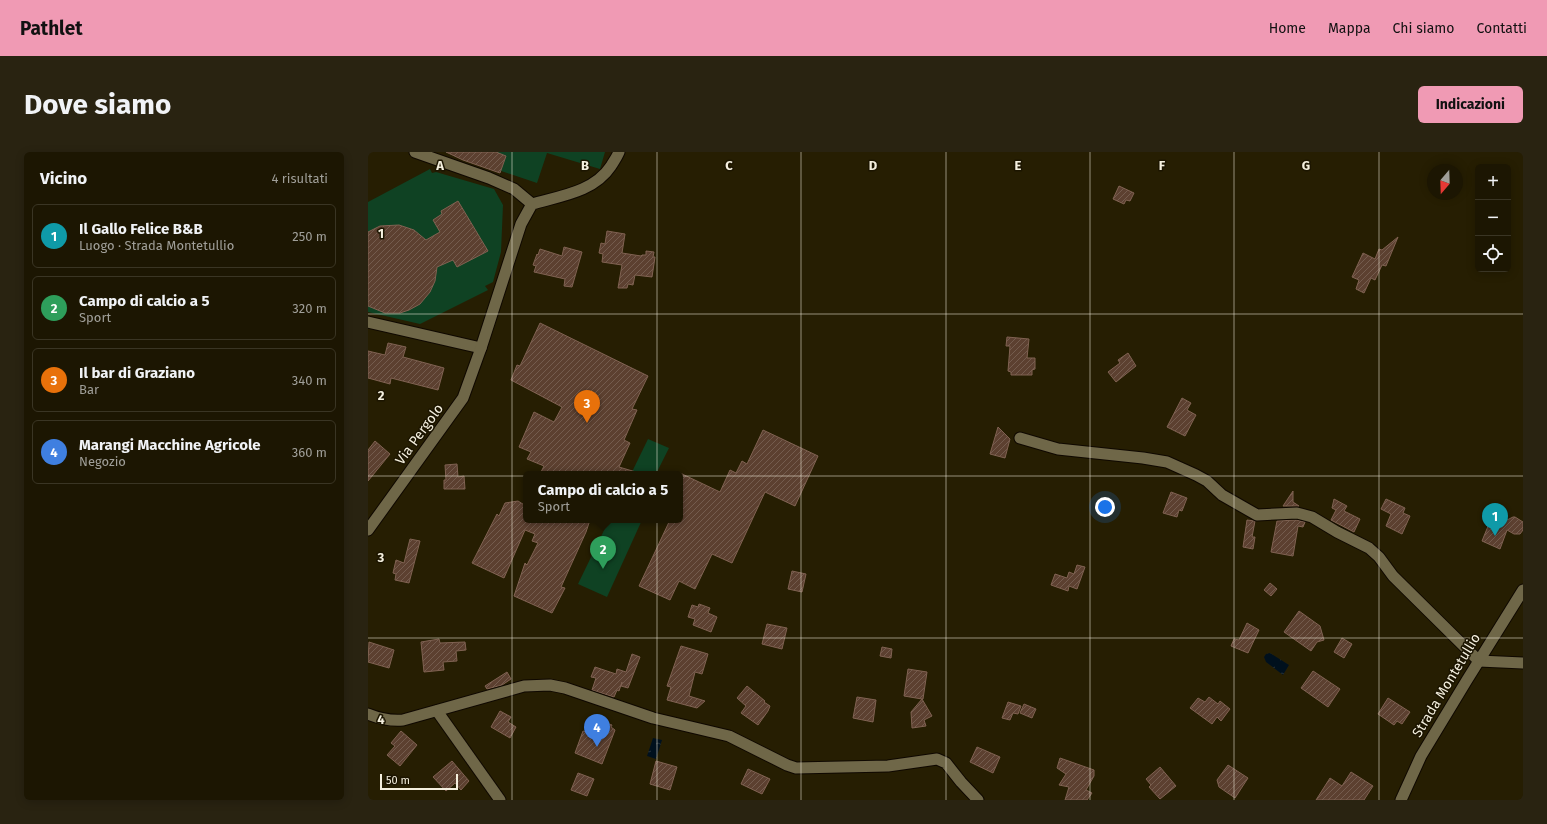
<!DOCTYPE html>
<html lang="it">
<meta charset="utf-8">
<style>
:root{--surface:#1c1602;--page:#292311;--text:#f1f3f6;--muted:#a09f99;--line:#3a3524;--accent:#f09ab4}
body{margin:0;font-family:"Fira Sans",sans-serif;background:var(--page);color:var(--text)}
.controls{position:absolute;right:12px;top:12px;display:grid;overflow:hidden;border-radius:6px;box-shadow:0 2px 10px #0003}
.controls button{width:36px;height:36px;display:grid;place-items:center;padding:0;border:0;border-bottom:1px solid var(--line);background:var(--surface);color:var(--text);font:20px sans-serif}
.compass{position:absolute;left:1059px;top:12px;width:36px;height:36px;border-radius:50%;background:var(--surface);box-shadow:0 2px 10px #0003;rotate:199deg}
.scale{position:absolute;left:12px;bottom:10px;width:78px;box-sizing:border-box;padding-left:4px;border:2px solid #f4efde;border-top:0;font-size:11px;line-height:14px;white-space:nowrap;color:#f4efde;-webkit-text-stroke:3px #1c1500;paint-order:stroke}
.you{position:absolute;left:737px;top:355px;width:14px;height:14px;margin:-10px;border:3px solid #fff;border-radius:50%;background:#1a73e8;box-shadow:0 0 0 6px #1a73e833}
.badge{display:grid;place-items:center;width:26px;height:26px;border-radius:50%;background:var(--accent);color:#fff;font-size:13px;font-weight:700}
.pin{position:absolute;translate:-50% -33px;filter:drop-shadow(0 1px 2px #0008)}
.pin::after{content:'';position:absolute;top:21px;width:14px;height:12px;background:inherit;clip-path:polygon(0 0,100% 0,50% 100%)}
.popup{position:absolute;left:155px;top:319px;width:160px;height:52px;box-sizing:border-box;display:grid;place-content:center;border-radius:6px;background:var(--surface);filter:drop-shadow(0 1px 3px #0005);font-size:13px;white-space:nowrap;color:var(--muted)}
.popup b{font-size:15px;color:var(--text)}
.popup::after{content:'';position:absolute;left:50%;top:100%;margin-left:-8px;border:8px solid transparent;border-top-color:var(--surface)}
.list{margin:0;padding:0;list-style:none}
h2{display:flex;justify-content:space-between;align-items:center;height:52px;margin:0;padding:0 16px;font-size:17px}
h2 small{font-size:13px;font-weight:400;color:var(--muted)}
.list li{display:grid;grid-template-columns:26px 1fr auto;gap:12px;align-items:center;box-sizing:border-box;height:64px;margin:0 8px 8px;padding:0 8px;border:1px solid var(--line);border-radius:6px}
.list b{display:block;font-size:15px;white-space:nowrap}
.list p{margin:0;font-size:13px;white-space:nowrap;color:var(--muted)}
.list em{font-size:13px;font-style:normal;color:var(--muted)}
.icon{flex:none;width:22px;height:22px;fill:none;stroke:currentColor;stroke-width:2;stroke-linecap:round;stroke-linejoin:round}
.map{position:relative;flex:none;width:1155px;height:648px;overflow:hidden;border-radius:6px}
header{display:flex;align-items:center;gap:24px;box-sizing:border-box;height:56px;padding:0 20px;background:var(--accent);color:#111}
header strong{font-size:19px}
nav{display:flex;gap:22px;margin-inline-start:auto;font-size:14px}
.intro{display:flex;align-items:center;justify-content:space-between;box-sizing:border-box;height:96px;padding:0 24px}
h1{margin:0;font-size:28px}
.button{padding:10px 18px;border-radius:6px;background:var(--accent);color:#111;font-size:14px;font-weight:700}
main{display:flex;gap:24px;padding:0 24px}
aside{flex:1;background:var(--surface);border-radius:6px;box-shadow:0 2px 10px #0003}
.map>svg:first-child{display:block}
</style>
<header>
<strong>Pathlet</strong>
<nav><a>Home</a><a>Mappa</a><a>Chi siamo</a><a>Contatti</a></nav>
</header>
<div class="intro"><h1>Dove siamo</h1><a class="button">Indicazioni</a></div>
<main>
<aside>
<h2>Vicino<small>4 risultati</small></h2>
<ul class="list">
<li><span class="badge" style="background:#0f9aa8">1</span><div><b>Il Gallo Felice B&amp;B</b><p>Luogo · Strada Montetullio</p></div><em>250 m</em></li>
<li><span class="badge" style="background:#2e9e5b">2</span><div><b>Campo di calcio a 5</b><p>Sport</p></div><em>320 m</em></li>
<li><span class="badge" style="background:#e8710a">3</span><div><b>Il bar di Graziano</b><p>Bar</p></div><em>340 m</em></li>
<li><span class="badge" style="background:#3f7fe0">4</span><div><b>Marangi Macchine Agricole</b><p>Negozio</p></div><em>360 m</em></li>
</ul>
</aside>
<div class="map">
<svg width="1155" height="648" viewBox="0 0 1155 648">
<defs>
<pattern id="water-ripples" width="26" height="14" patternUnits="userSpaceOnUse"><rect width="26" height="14" fill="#00101d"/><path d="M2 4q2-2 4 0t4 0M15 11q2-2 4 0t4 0" fill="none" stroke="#26333d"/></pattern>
<pattern id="building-hatch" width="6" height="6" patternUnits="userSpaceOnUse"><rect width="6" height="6" fill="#5c4030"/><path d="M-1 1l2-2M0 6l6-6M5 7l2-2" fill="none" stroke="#745c4e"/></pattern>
</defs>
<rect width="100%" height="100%" fill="#261e02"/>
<!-- pitch -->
<g fill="#0f4223">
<path d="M77,0H237L232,17L179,1L169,31Z"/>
<path d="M62,17L64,21L68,20L126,37L135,53L133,100L125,130L117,134L120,138L52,172L0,160V50Z"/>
<path d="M280,287L301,296L288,322H263Z"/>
<path d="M241,368H274L239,445L210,432Z"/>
</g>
<!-- water -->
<g fill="url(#water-ripples)">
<path d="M902,501L921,513L915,523L898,510L896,505L898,502Z"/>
<path d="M285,586L294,588L288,607L279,604Z"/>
</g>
<!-- building -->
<g fill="url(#building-hatch)" stroke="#806252">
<path d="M78,0H128L138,4L132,21L95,8Z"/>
<path d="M751,34L766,41L762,49L758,48L756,52L745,47Z"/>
<path d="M90,49L120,99L89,115L85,108L69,115L67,129L62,140L52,152L41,158L32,161H17L0,154V80L12,74L31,73L46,78L58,88L72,80L65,68L74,62L73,59Z"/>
<path d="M239,79L257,82L254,101L273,104L274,103H278V99L286,100L285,105H287L284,125L267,123L265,133L260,132L259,136H250L254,113L234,110L235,102L231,101L233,91L237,92Z"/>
<path d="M1030,85L1018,114L1014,113L1007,128L1003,126L996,141L988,137L991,128L984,125L995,101L1007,107L1011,97L1014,98Z"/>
<path d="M196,95L214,100L204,135L196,134L197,127L166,120L168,114L165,113L169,102L170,103L172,97L194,104Z"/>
<path d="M172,171L280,224L264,257L269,258L256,288L262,291L251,315L268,320V322H172L176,314L159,307L163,300L151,295L166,260L186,270L194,255L143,228L149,213L152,214Z"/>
<path d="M639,185L661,187L659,206H667V217L664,218V223H643V220L640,219L642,194H638Z"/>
<path d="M20,191L38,195L35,205L76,216L70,238L23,226L22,232L0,226V199L17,203Z"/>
<path d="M760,201L768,214L748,230L740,220L752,211L750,208Z"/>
<path d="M814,246L823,251L819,258L828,263L817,284L799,275Z"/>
<path d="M630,275L642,287L637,306L622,302Z"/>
<path d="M395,278L450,304L427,354L397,340L364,411L344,402L327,437L311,429L302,448L271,434L302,368H312V321L352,340L362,318L368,321L374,309L379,312Z"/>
<path d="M7,289L22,302L0,329V298Z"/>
<path d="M89,312L90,325L96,324L97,337H76V328H78L77,313Z"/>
<path d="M925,339V350L931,354H915Z"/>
<path d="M803,340L819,346L814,359L811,358L809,365L795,361Z"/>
<path d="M966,347L979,354L976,359L992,367L986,380L963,368L968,358L964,356Z"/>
<path d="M1018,347L1037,356L1035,361L1042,364L1034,382L1018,374L1023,362L1013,357Z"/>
<path d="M150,349L158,354V368H222L218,380L193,435L197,436L184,461L146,444L157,411L159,413L170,391L164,389L167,382L157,378L136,426L104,411L129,362L131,364L137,351Z"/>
<path d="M1125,362L1139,368L1145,365H1147L1155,370V378L1152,382H1146L1139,378L1132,397L1114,389Z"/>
<path d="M879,368L887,369L884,385H887L885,397L875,395Z"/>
<path d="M928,368L937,370L935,375L930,374L925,404L903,400L909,369Z"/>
<path d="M42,387L52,389L41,431L27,428L28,422L25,421L28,408L36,411Z"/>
<path d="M709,413L717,415L709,437L701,434L700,439L683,433L687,422L699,426L701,420L706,422Z"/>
<path d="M424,419L438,422L434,440L420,437Z"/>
<path d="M902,431L909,437L903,444L896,438Z"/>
<path d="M331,452L342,456L340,461L349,465L343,480L325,473L327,467L320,465L324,453L330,455Z"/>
<path d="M931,459L952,474L956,488L949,490L943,499L916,480Z"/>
<path d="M879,471L891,478L880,501L863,494L866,487L871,488Z"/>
<path d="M399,472L419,476L414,497L394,492Z"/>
<path d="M974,486L984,492L976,506L966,500Z"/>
<path d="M71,487L72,491L97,490L98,498L88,499L89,509L75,510L76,518L56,520L53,490Z"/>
<path d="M1,490L26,498L21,516L0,510Z"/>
<path d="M313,494L340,502L334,522L327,520L321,544L337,549L329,556L299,548L303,535L299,534Z"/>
<path d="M514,495L524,497L523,506L512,504Z"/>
<path d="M264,502L272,505L260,536L253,534L254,530L251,539L249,538L246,545L224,538L228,526L223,525L227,515L248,522L249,517L258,520Z"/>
<path d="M540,517L559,520L555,547H554L564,564L556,568L558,574L544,576L543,560L554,547L536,544Z"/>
<path d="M945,519L972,537L960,555L933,536Z"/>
<path d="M139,520L143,527L134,533L119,537L117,534Z"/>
<path d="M379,534L397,549L396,550L402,554L400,559L390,573L373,561L378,554L369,546Z"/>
<path d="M489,545L508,548L505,570L485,566Z"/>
<path d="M841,545L850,552L852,549L862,557L853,569L849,565L844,572L822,556L830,546L837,550Z"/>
<path d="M1020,546L1042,560L1034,572L1029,569L1026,573L1010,562Z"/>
<path d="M640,550L653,554L650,562L645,561L642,568L634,566Z"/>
<path d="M656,552L668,557L664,566L652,561Z"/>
<path d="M132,559L143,565L140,570L148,575L142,586L123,575Z"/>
<path d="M230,568L244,573L243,575L247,578L234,612L207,601L215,579L224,582Z"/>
<path d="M33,579L49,593L32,614L19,603L27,594L23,591Z"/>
<path d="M609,595L632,605L625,621L602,610Z"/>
<path d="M692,606L726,618V624L718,638L724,641L719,648H697L701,635L691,633L698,622L689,616Z"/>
<path d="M84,609L101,629L93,638L87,631L78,639L65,625Z"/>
<path d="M288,609L309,615L302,638L282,632Z"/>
<path d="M860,613L880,626L867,646L851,635L849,628Z"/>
<path d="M792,615L808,634L792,647L781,635L783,633L778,627Z"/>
<path d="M380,617L402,627L394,642L373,632Z"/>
<path d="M983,620L1005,634L996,648H948L962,626L974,634Z"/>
<path d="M210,621L226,627L219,644L203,638Z"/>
</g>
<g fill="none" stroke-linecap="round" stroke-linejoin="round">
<!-- minor casing -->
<g stroke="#0f0800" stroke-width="13">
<g id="minor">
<path d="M47,0L121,26L146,37L164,52"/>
<path d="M0,170L113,196"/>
<path d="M652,286L690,297L775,306L799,310L828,323L839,329L854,343L889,363L929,361L944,365L969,380L1001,396L1011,405L1025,424L1111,509L1155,511"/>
<path d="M0,378L95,246L113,196L153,72L164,52C192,44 226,40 243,14C246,9 249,5 251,0"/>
<path d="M69,559L132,648"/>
<path d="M0,562C12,567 22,569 35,568L156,534L182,533L197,536L285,566L361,584L419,613L428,616L520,614L569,607L578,611L593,630L610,648"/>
<path d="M1033,648L1053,604L1099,528L1155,438"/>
</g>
</g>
<!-- minor -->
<use href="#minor" stroke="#6f6748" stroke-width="11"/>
</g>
<!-- grid -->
<path fill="none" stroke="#f4efde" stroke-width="1" stroke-opacity="0.55" d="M144,0V648M289,0V648M433,0V648M578,0V648M722,0V648M866,0V648M1011,0V648M0,162H1155M0,324H1155M0,486H1155"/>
<g text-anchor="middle" stroke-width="3" stroke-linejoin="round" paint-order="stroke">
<!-- street labels -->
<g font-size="14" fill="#f4efde" stroke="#1c1500">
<text transform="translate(51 282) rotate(-54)" y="5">Via Pergolo</text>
<text transform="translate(1078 533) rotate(-59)" y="5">Strada Montetullio</text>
</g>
</g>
<g font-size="13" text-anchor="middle" font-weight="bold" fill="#f4efde" stroke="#1c1500" stroke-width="3" stroke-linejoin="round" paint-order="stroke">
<text x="72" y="18">A</text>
<text x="217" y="18">B</text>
<text x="361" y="18">C</text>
<text x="505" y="18">D</text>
<text x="650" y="18">E</text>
<text x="794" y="18">F</text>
<text x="938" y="18">G</text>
<text x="13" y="86">1</text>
<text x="13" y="248">2</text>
<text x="13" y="410">3</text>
<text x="13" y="572">4</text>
</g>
</svg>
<div class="controls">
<button>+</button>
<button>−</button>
<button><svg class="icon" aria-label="locate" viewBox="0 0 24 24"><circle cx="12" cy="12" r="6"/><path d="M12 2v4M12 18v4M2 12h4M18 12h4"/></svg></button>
</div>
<svg class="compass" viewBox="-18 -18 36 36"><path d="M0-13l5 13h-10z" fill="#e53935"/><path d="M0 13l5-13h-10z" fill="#a09f99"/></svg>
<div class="scale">50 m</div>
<div class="you"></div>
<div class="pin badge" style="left:1127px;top:384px;background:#0f9aa8">1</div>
<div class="pin badge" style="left:235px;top:417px;background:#2e9e5b">2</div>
<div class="popup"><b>Campo di calcio a 5</b>Sport</div>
<div class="pin badge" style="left:219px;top:271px;background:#e8710a">3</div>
<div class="pin badge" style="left:229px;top:595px;background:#3f7fe0">4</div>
</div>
</main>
